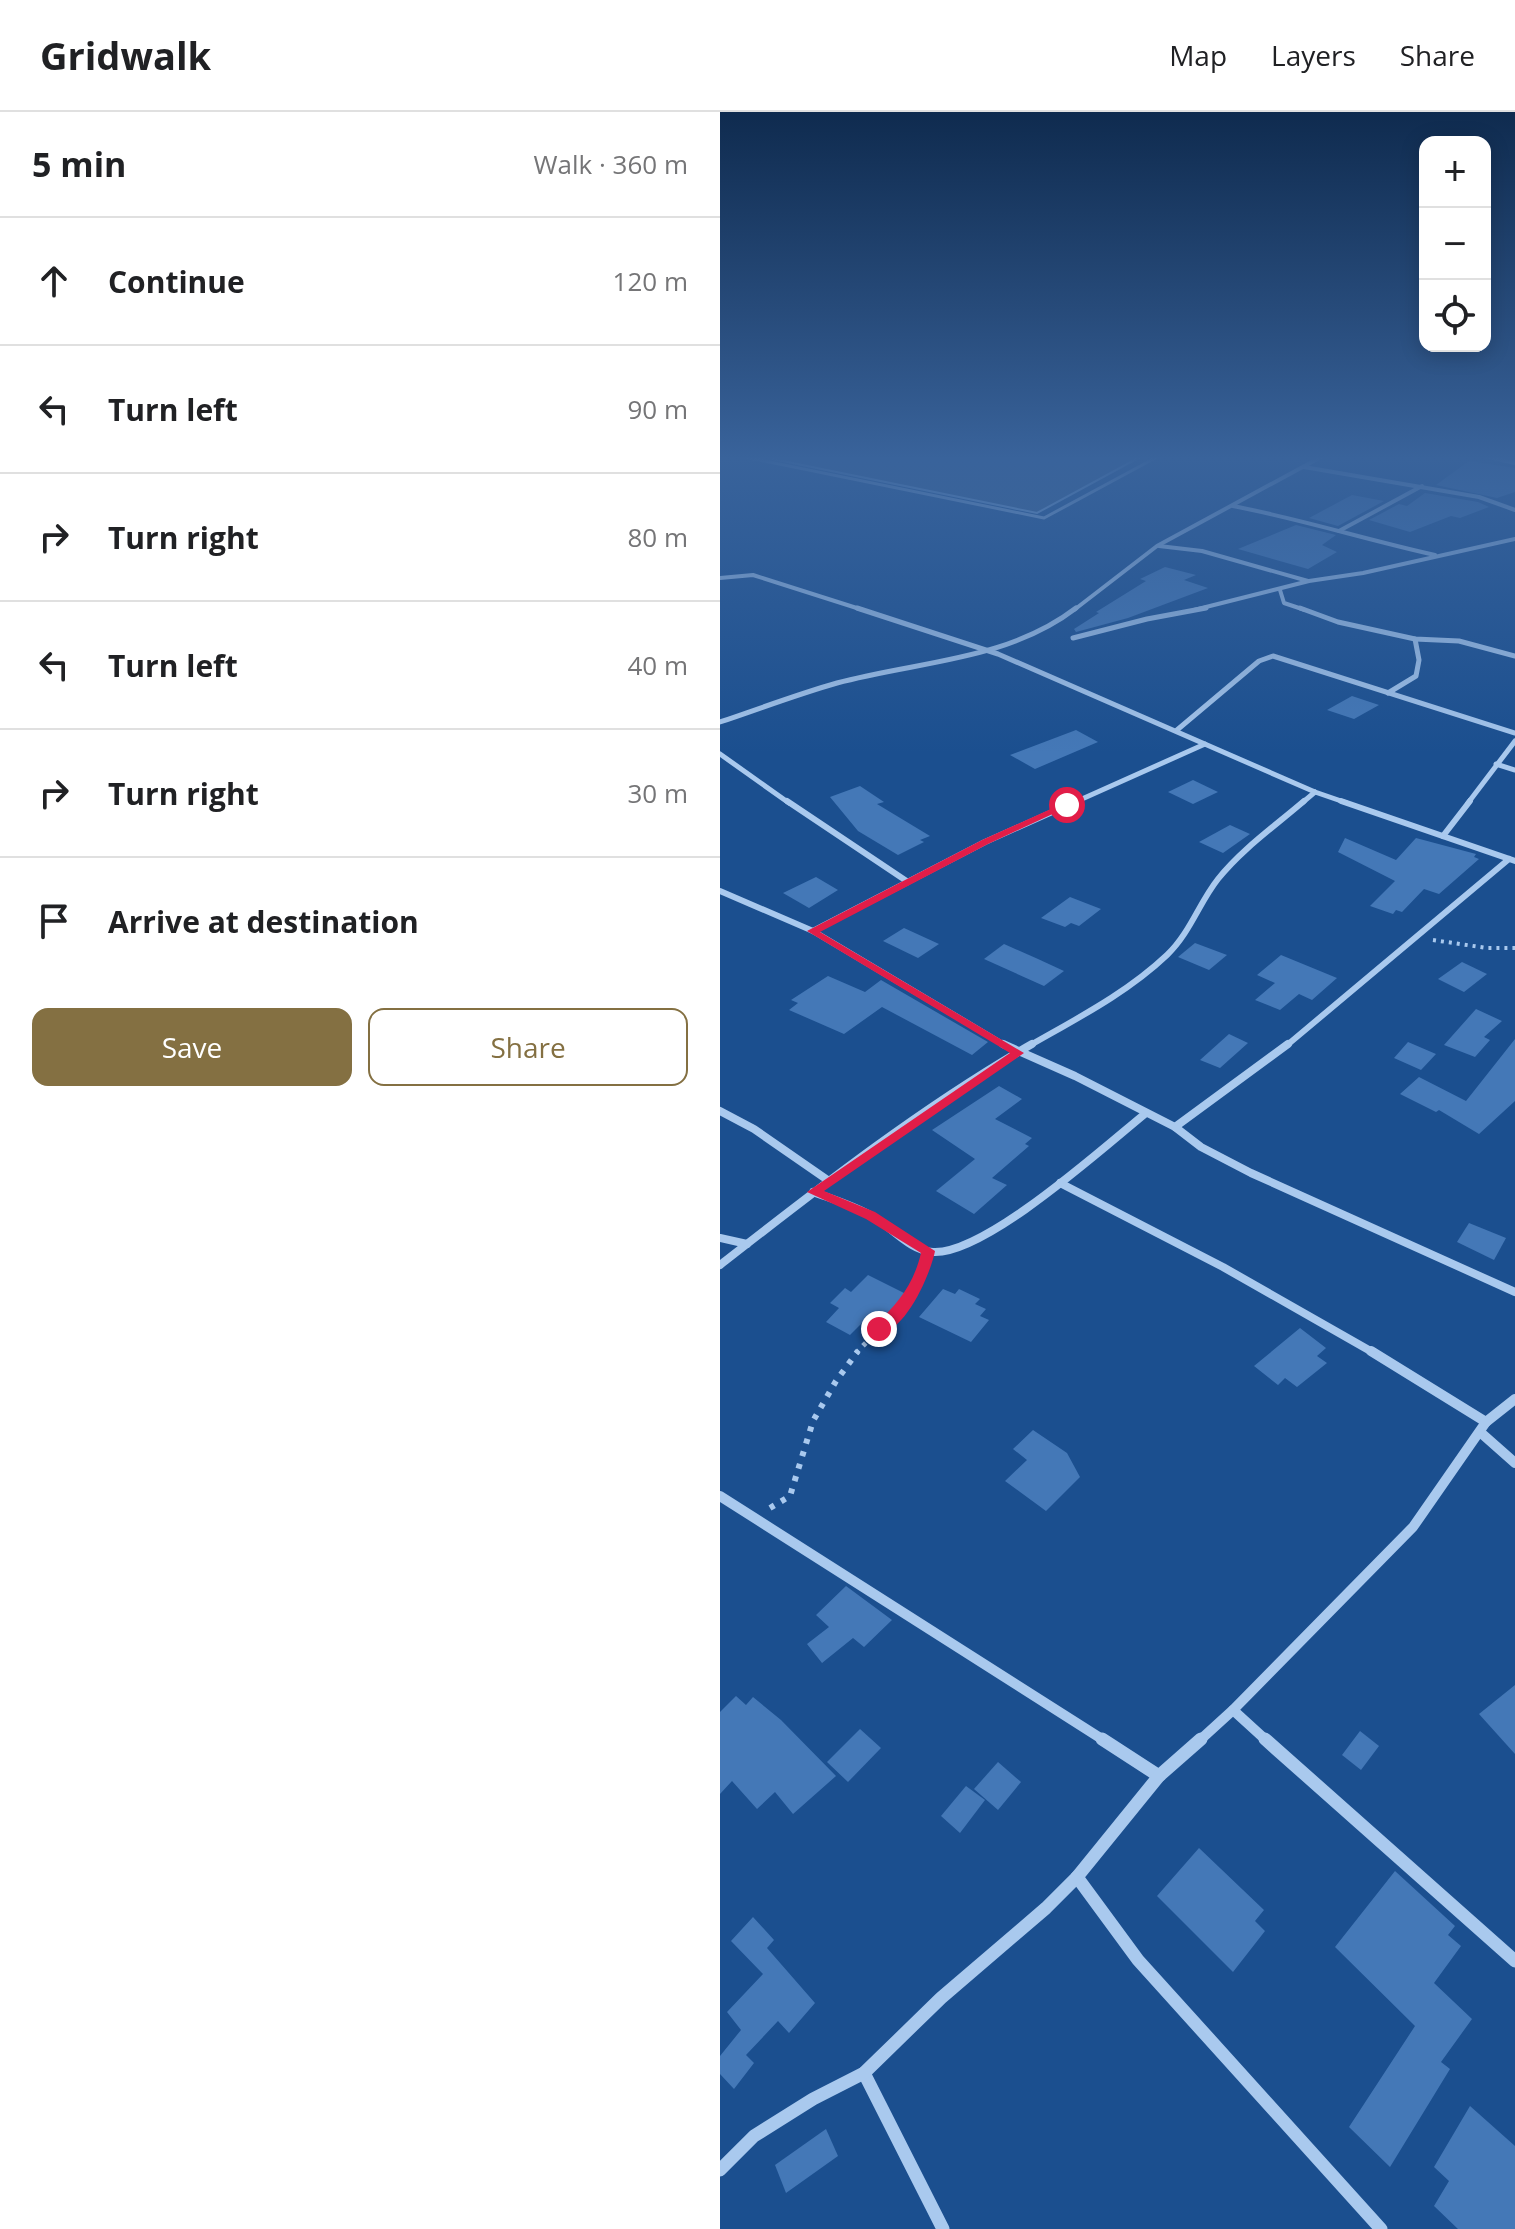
<!DOCTYPE html>
<meta charset="utf-8">
<style>
:root{--surface:#fff;--page:#f2f2f2;--text:#202124;--muted:#757577;--line:#e0e0e0;--accent:#847042}
body{margin:0;font-family:"Open Sans",sans-serif;background:var(--page);color:var(--text)}
.controls{position:absolute;right:24px;top:24px;display:grid;overflow:hidden;border-radius:16px;box-shadow:0 4px 20px #0003}
.controls button{width:72px;height:72px;display:grid;place-items:center;padding:0;border:0;border-bottom:2px solid var(--line);background:var(--surface);color:var(--text);font:40px sans-serif}
.stop{position:absolute;width:24px;height:24px;margin:-18px;border:6px solid #e11d48;border-radius:50%;background:#fff}
.stop.end{background:#e11d48;border-color:#fff;box-shadow:0 2px 8px #0008}
.list{margin:0;padding:0;list-style:none}
h2{display:flex;justify-content:space-between;align-items:center;height:104px;margin:0;padding:0 32px;font-size:34px}
h2 small{font-size:26px;font-weight:400;color:var(--muted)}
.list li{display:grid;grid-template-columns:52px 1fr auto;gap:24px;align-items:center;box-sizing:border-box;height:128px;padding:0 32px;border-top:2px solid var(--line)}
.list b{display:block;font-size:30px;white-space:nowrap}
.list em{font-size:26px;font-style:normal;color:var(--muted)}
.actions{display:flex;gap:16px;padding:24px 32px}
.actions a{flex:1;padding:18px 0;border:2px solid var(--accent);border-radius:16px;text-align:center;font-size:28px;color:var(--accent)}
.actions .main{background:var(--accent);color:#fff}
.icon{flex:none;width:44px;height:44px;fill:none;stroke:currentColor;stroke-width:2;stroke-linecap:round;stroke-linejoin:round}
.map{position:relative;flex:none;width:795px;height:2117px;overflow:hidden}
header{display:flex;align-items:center;gap:48px;box-sizing:border-box;height:112px;padding:0 40px;background:var(--surface);border-bottom:2px solid var(--line)}
header strong{font-size:38px}
nav{display:flex;gap:44px;margin-inline-start:auto;font-size:28px}
main{display:flex}
aside{flex:1;background:var(--surface)}
.map>svg:first-child{display:block}
</style>
<header>
<strong>Gridwalk</strong>
<nav><a>Map</a><a>Layers</a><a>Share</a></nav>
</header>
<main>
<aside>
<h2>5 min<small>Walk · 360 m</small></h2>
<ul class="list">
<li><svg class="icon" aria-label="ahead" viewBox="0 0 24 24"><path d="M12 20V5M6 11l6-6 6 6"/></svg><div><b>Continue</b></div><em>120 m</em></li>
<li><svg class="icon" aria-label="left" viewBox="0 0 24 24"><path d="M17 20v-9H6M10 6l-5 5 5 5"/></svg><div><b>Turn left</b></div><em>90 m</em></li>
<li><svg class="icon" aria-label="right" viewBox="0 0 24 24"><path d="M7 20v-9h11M14 6l5 5-5 5"/></svg><div><b>Turn right</b></div><em>80 m</em></li>
<li><svg class="icon" aria-label="left" viewBox="0 0 24 24"><path d="M17 20v-9H6M10 6l-5 5 5 5"/></svg><div><b>Turn left</b></div><em>40 m</em></li>
<li><svg class="icon" aria-label="right" viewBox="0 0 24 24"><path d="M7 20v-9h11M14 6l5 5-5 5"/></svg><div><b>Turn right</b></div><em>30 m</em></li>
<li><svg class="icon" aria-label="arrive" viewBox="0 0 24 24"><path d="M6 21V4h12l-3 4 3 4H6"/></svg><div><b>Arrive at destination</b></div></li>
</ul>
<div class="actions"><a class="main">Save</a><a>Share</a></div>
</aside>
<div class="map">
<svg width="795" height="2117" viewBox="0 0 795 2117">
<rect width="100%" height="100%" fill="#1b4f8f"/>
<!-- water -->
<path fill="#3c6290" stroke="#9cc4f0" stroke-width="2" d="M57,345H420L317,401L53,347Z"/>
<!-- building -->
<g fill="#4478b7">
<path d="M749,349L795,356V380L777,386L716,373Z"/>
<path d="M705,381L758,390L769,395L740,406L731,404L690,420L649,408L679,392L687,394Z"/>
<path d="M632,383L664,389L618,414L589,406Z"/>
<path d="M576,413L616,423L602,433L617,440L588,457L518,437Z"/>
<path d="M445,455L476,463L464,468L488,476L408,506L356,520L354,517L379,501L376,500L426,469L420,467Z"/>
<path d="M632,584L659,593L634,607L607,598Z"/>
<path d="M356,618L378,630L315,657L290,643Z"/>
<path d="M473,668L498,680L473,692L448,680Z"/>
<path d="M140,674L164,690L157,692L210,724L200,728L204,730L178,743L138,719L110,685Z"/>
<path d="M510,713L530,722L503,741L479,730Z"/>
<path d="M625,726L676,748L696,726L756,742L754,745L759,747L719,782L704,777L682,800L676,798L673,802L650,794L675,769L618,740Z"/>
<path d="M96,765L118,778L89,796L63,781Z"/>
<path d="M350,785L381,797L359,814L351,811L345,815L321,806Z"/>
<path d="M184,816L219,832L198,846L163,829Z"/>
<path d="M475,831L507,843L489,858L458,845Z"/>
<path d="M284,832L318,847L344,859L324,874L264,847Z"/>
<path d="M561,843L617,866L592,888L579,882L560,898L535,888L555,871L537,863Z"/>
<path d="M742,850L767,862L744,880L718,867Z"/>
<path d="M108,864L145,880L161,868L268,930L252,943L162,895L124,922L69,898L78,891L71,888Z"/>
<path d="M756,897L782,909L764,925L770,928L755,945L724,933Z"/>
<path d="M509,922L528,931L500,956L480,948Z"/>
<path d="M795,927V989L759,1022L719,998L716,1000L680,982L699,965L746,989Z"/>
<path d="M688,930L716,942L701,958L674,946Z"/>
<path d="M279,974L302,987L275,1007L312,1026L305,1032L309,1034L272,1066L287,1073L254,1102L216,1079L255,1047L212,1018Z"/>
<path d="M749,1111L786,1126L774,1148L737,1130Z"/>
<path d="M148,1163L188,1183L161,1212L148,1205L130,1223L106,1210L119,1196L110,1191L125,1176L131,1180Z"/>
<path d="M223,1177L235,1182L239,1177L260,1187L255,1192L266,1197L260,1204L269,1208L251,1230L199,1205Z"/>
<path d="M580,1216L606,1236L597,1244L607,1251L577,1275L565,1266L558,1273L534,1254Z"/>
<path d="M313,1318L347,1341L360,1365L326,1399L285,1369L307,1348L293,1337Z"/>
<path d="M126,1474L172,1508L144,1535L133,1526L102,1551L87,1532L109,1515L96,1503Z"/>
<path d="M795,1573V1642L759,1602Z"/>
<path d="M16,1584L26,1593L33,1585L61,1608L116,1664L73,1702L55,1680L37,1697L12,1669L0,1682V1600Z"/>
<path d="M140,1617L161,1636L128,1670L107,1650Z"/>
<path d="M640,1619L659,1634L641,1658L622,1643Z"/>
<path d="M278,1650L301,1670L278,1698L254,1677Z"/>
<path d="M246,1674L265,1688L240,1721L221,1704Z"/>
<path d="M479,1736L544,1798L535,1809L545,1819L513,1860L437,1784Z"/>
<path d="M675,1759L735,1814L728,1823L741,1834L714,1871L752,1907L721,1950L730,1957L670,2055L629,2015L695,1914L615,1835Z"/>
<path d="M33,1805L54,1828L47,1836L95,1891L69,1921L58,1909L26,1943L34,1951L14,1977L0,1962V1944L21,1918L7,1900L43,1862L11,1829Z"/>
<path d="M750,1994L795,2034V2117H738L714,2094L729,2069L714,2055Z"/>
<path d="M106,2017L118,2044L66,2081L55,2053Z"/>
</g>
<g fill="none" stroke-linecap="round" stroke-linejoin="round">
<!-- path-far2 -->
<path stroke="#a9c9ee" stroke-width="4" stroke-dasharray="3 5" stroke-linecap="butt" d="M713,828L767,836H795"/>
<!-- path-far1 -->
<path stroke="#a9c9ee" stroke-width="5" stroke-dasharray="4 6" stroke-linecap="butt" d="M136,1241L189,1187L206,1151"/>
<!-- path -->
<path stroke="#a9c9ee" stroke-width="6" stroke-dasharray="5 8" stroke-linecap="butt" d="M50,1396L70,1384L93,1309L116,1269L138,1239"/>
<!-- lane -->
<path stroke="#a9c9ee" stroke-width="3" d="M25,345L324,406L437,345"/>
<!-- street-far5 -->
<g stroke="#a9c9ee" stroke-width="4">
<path d="M769,345L795,351"/>
<path d="M584,355L759,385L795,398"/>
<path d="M513,394C581,407 647,428 715,443"/>
<path d="M619,419L702,374"/>
<path d="M439,434L482,439L588,469"/>
<path d="M0,466L33,463L143,498"/>
<path d="M560,478L564,491L585,498"/>
<path d="M354,498L437,434L601,345"/>
<path d="M474,498L589,469L643,461L795,427"/>
</g>
<!-- street-far4 -->
<g stroke="#a9c9ee" stroke-width="5">
<path d="M137,496L278,542L595,680L627,691"/>
<path d="M580,496L618,510L695,527L739,529L795,544"/>
<path d="M353,526L427,507L486,496"/>
<path d="M668,581L696,564L699,548L695,527"/>
<path d="M0,610C39,597 78,582 117,571C198,549 287,549 356,496"/>
<path d="M457,618L539,549L553,544L795,621"/>
<path d="M0,642L69,691"/>
<path d="M776,652L795,658"/>
<path d="M353,691L485,632"/>
<path d="M582,691L595,680"/>
<path d="M748,691L795,629"/>
</g>
<!-- street-far3 -->
<g stroke="#a9c9ee" stroke-width="6">
<path d="M67,689L188,770"/>
<path d="M621,689L795,749"/>
<path d="M723,724L750,689"/>
<path d="M0,779L93,819L286,934"/>
<path d="M93,819L265,730L357,689"/>
<path d="M309,934C356,907 407,881 447,843C470,821 479,791 498,767C522,737 555,714 584,689"/>
<path d="M566,934L789,747"/>
</g>
<!-- street-far2 -->
<g stroke="#a9c9ee" stroke-width="8">
<path d="M283,932L355,964L455,1015L481,1035L531,1061L795,1180"/>
<path d="M0,999L34,1017L109,1069"/>
<path d="M455,1015L568,932"/>
<path d="M340,1071L503,1155L654,1241"/>
<path d="M93,1080C112,1087 132,1093 150,1103C170,1113 189,1139 213,1140C265,1143 384,1035 426,1001"/>
<path d="M0,1126L27,1132"/>
<path d="M0,1153C100,1075 202,995 312,932"/>
</g>
<!-- street-far1 -->
<g stroke="#a9c9ee" stroke-width="10">
<path d="M651,1239L766,1310"/>
<path d="M760,1320L795,1351"/>
<path d="M0,1384L385,1629"/>
<path d="M513,1598L547,1629"/>
<path d="M479,1629L513,1598L693,1415L766,1310L795,1287"/>
</g>
<!-- street -->
<g stroke="#a9c9ee" stroke-width="13">
<path d="M382,1627L439,1664"/>
<path d="M545,1627L795,1849"/>
<path d="M357,1765L418,1848L661,2117"/>
<path d="M144,1961L223,2117"/>
<path d="M0,2058L34,2024L93,1987L144,1961L221,1886L326,1796L357,1765L439,1664L481,1627"/>
</g>
</g>
<!-- sky -->
<linearGradient id="sky" x2="0" y2="1"><stop stop-color="#0f2b4f"/><stop offset="0.54" stop-color="#39639b"/><stop offset="1" stop-color="#39639b" stop-opacity="0"/></linearGradient>
<rect width="795" height="641" fill="url(#sky)"/>
<!-- route -->
<path fill="#e11d48" d="M344,691L352,693L268,732L100,820L304,941L104,1079L155,1100L215,1139C211,1161 183,1227 154,1221V1213C178,1193 194,1171 201,1141L146,1107L87,1080L290,941L87,819L262,728Z"/>
</svg>
<div class="controls">
<button>+</button>
<button>−</button>
<button><svg class="icon" aria-label="locate" viewBox="0 0 24 24"><circle cx="12" cy="12" r="6"/><path d="M12 2v4M12 18v4M2 12h4M18 12h4"/></svg></button>
</div>
<div class="stop" style="left:347px;top:693px"></div>
<div class="stop end" style="left:159px;top:1217px"></div>
</div>
</main>
